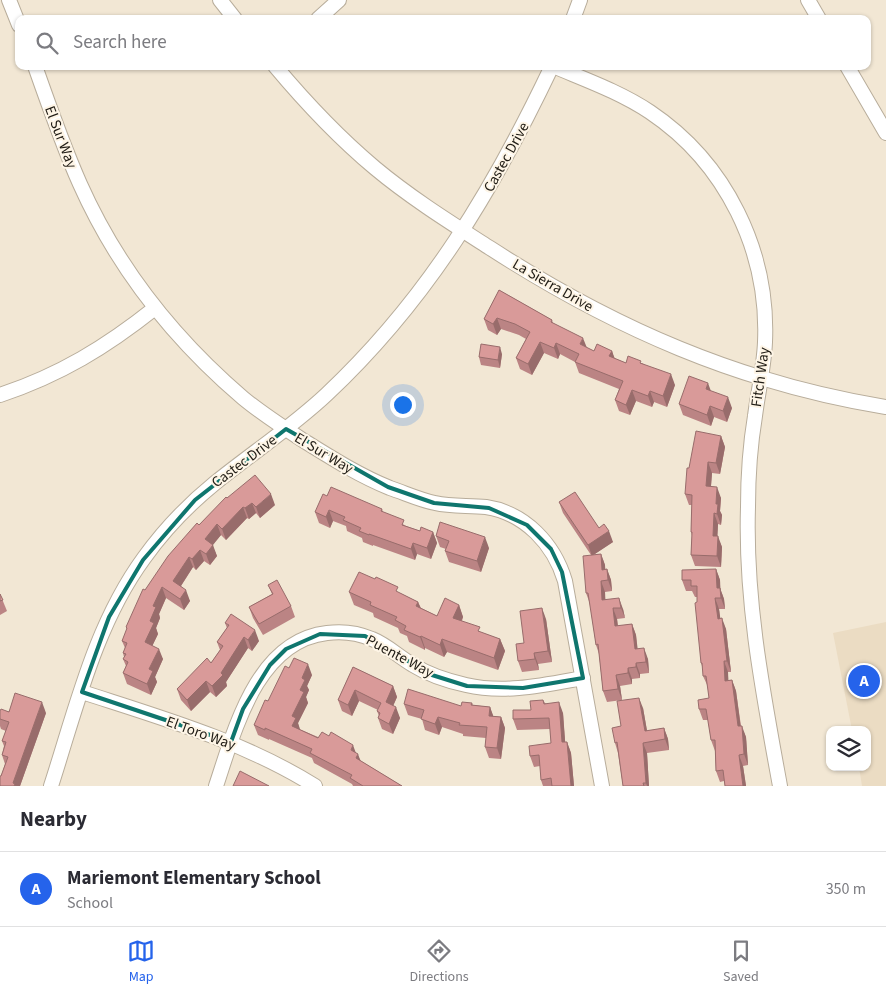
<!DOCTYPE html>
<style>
:root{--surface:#fff;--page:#f7f7f7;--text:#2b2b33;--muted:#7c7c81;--line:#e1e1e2;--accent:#2563eb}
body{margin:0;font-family:"Source Sans 3",sans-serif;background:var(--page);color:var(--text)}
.controls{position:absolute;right:15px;bottom:15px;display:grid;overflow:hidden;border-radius:10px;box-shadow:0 1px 4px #0004}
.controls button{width:45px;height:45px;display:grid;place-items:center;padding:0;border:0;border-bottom:1px solid var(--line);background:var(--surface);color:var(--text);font:25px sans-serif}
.you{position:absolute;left:402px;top:404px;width:18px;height:18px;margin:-12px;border:4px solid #fff;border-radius:50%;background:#1a73e8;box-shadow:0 0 0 8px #1a73e833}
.badge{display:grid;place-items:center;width:32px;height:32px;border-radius:50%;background:var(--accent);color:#fff;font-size:16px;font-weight:700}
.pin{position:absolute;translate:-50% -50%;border:2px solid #fff;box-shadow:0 1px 5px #0006}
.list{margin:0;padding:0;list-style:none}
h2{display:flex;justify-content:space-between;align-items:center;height:65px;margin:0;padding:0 20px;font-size:21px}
h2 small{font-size:16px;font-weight:400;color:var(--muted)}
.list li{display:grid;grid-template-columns:32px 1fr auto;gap:15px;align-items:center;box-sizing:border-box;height:75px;padding:0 20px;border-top:1px solid var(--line)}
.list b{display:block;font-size:19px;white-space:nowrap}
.list p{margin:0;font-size:16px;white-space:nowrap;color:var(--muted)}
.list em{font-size:16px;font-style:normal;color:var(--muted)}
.icon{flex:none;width:28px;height:28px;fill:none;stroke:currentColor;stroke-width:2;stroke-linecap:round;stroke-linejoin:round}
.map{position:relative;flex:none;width:886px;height:786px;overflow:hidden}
.search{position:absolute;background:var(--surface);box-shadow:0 1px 4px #0004;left:15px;right:15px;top:15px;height:55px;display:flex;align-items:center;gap:12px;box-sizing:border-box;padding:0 18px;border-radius:10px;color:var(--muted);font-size:19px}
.sheet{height:140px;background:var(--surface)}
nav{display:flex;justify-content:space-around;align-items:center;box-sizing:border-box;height:70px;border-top:1px solid var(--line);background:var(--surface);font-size:14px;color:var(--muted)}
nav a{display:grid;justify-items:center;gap:2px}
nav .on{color:var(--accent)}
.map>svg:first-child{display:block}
</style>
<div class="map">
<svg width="886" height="786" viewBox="0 0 886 786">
<rect width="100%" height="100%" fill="#f2e7d4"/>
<!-- built -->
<path fill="#ebdcc3" d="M886,622V786H862L859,767H867V730H852L833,633Z"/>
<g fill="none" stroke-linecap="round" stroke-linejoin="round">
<!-- minor casing -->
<g stroke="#b8ad9b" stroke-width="16">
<g id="minor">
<path d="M9,0L19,25"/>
<path d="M220,0L235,19"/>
<path d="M808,0L819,19"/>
<path d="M318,19L339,0"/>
<path d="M573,19L580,0"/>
<path d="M35,66C49,106 63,146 80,184C117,267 174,339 243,398C261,413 281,426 301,439C330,457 358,475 390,488C405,493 420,500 435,503C452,507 469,505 486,507C525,513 554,544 565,581L602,786"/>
<path d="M275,66C306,103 338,137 375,168C411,198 451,223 490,248C614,328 739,383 886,407"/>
<path d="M553,66C586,80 620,92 650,112C726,163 769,251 765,342C764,367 758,392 755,416C750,446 748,477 748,507C745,601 763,693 780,786"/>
<path d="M847,66L886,133"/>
<path d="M0,395C60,375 106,347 155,308"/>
<path d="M82,692C162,718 243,741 315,786"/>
<path d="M51,786C76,709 95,625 144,558C164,530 188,505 215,483C252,453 292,427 327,394C428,299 493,190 552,66"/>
<path d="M216,786C235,729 257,641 327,633C342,631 358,633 372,639C387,645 399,657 413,665C429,675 448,681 466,685C505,694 544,685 583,678"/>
</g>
</g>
<!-- minor -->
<use href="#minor" stroke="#fff" stroke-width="14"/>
</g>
<!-- wall -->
<g fill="#bb8484">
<path d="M499,290L552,320L553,323L586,348L594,351H612L614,358L626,363H642L675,385L667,407L654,402L652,407L636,401L630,415L619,411L615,400L619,389L579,373L575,362L560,354L558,359L544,353L532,375L520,369L516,358L526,339L519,335L501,329L497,335L488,330L484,319Z"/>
<path d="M502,354L500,368L481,365L479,357Z"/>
<path d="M711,391L732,408L727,422L714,417L711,426L683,415L679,404Z"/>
<path d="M721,436L725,447L720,474L712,473L711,487L721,498L720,511L722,515L721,525L718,524L717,536L722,547L721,567L695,566L691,555L692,536L691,532L692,505H689L685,494Z"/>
<path d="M327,496L382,509L383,512L406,526L420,531L433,532L437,543L431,559L417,554L415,560L373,545V546L363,542L362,538L347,531L346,526L333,521L330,528L319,523L315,512Z"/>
<path d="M227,498L275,505L260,518L256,513L249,519L247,518L226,540L221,535L212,545L217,556L210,565L204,561L196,570L193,567L181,586L190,601L184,610L166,598L159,614L160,618L156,628L158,634L152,646L163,659L155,677L157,682L151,695L127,684L123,673L126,666L123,659L124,657L123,653L125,648L122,641L127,630L126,627L145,590L199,525Z"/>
<path d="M559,502L599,528L613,542L593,555L601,554L605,565V569H607L611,580L612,591L605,592V600L623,609L625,618L617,619L618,626L632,624L636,635L637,649L648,659L649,673L640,674V678L632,679V684L620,686L622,700L607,702L603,691L599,654L596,645L590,604L586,593L591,555L563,513Z"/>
<path d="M436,536L489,548L481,572L449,562L445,551L446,549L440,547Z"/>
<path d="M716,569L720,580V588L724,599L725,609H719L720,618L726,629L731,672H728V680H732L736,691L741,726L746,737L748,765L743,766L746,786H725L724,781L720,782L716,771L715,751L711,740L708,720H703L699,709L709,698L708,687L703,676V669L701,663L697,597H695L692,591H686L682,580Z"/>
<path d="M268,585L291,606L295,617L263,635L253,618L249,607L272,594Z"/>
<path d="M349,592L400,593L418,602L421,608L437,616L459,605L463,617L462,621L482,633L500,639L505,651L498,670L447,652L444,657L425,648V650L409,642L407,636L400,633L398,628L374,617L373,613L354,605Z"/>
<path d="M0,594L7,611L0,615Z"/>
<path d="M546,619L552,662L538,664L539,670L522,672L518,661L524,643Z"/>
<path d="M225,623L259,641L252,651L248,648L226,682L227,686L216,697L210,692L191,711L181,700L177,689L211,663L220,650L217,642L227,628Z"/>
<path d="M353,667L393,686L397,697L393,706L400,718L393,734L382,729L378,718L379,716L377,711L378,710L359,701L352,716L342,711L338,700Z"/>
<path d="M289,668L312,675L307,686L309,690L306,697L308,703L298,723L299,729L356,753L361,761L402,786H353L352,784L314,763L312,758L269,739V740L258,735L254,725Z"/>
<path d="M543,700L545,703L563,713L565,742H567L571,753L574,786H543L541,780L540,766L534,767L530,756L551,743L550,729L517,730L513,719L531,710Z"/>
<path d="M472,703L473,705L490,707L493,716L501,717L505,728L501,759L489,758L485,747L486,738L463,736V734L442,727L439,735L425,730L422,719L408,715L404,704L461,706Z"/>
<path d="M643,708L647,731L664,728L668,739L669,750L647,753L649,786H623L618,753L615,743L621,726Z"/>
<path d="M0,711L46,713L20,786H0L1,776L5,764L2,755L4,746L2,741L6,731L1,729L0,726Z"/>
</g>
<!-- shaded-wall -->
<g fill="#986c6b">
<path d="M497,318L501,329L497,335L493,324Z"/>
<path d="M583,338L587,348L580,344Z"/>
<path d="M540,342L544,353L532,375L528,364Z"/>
<path d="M556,343L560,354L558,359L554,348Z"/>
<path d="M500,347L502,354L500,368L498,360Z"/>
<path d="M612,351L616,362L609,356Z"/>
<path d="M671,374L675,385L667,407L663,396Z"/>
<path d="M708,383L712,394L706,389Z"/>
<path d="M632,390L636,401L630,415L626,405Z"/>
<path d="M650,391L654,402L652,407L648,396Z"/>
<path d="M728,397L732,408L727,422L723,411Z"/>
<path d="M710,406L714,417L711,426L707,415Z"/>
<path d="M721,436L725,447L720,474L716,463Z"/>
<path d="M708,462L712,473L710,497L706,486Z"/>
<path d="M717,487L721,498L720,511L722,515L721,525L717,514L716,504Z"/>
<path d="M271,494L275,505L260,518L256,507Z"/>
<path d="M252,503L256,513L249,519L245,508Z"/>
<path d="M243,507L247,518L226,540L222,529Z"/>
<path d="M329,510L333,521L330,528L326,517Z"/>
<path d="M714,513L718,524L717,547L713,536Z"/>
<path d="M217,524L221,535L209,550L205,539Z"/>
<path d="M609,531L613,542L592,556L588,545Z"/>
<path d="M433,532L437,543L431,559L427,548Z"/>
<path d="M718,536L722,547L721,567L717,556Z"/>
<path d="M485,537L489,548L481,572L477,561Z"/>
<path d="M413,543L417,554L415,560L411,549Z"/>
<path d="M213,545L217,556L210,565L206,554Z"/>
<path d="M200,550L204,561L196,570L192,559Z"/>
<path d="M601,554L605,565L606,581L602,570Z"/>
<path d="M189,557L193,567L177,592L173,581Z"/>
<path d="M607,569L611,580L612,591L608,580Z"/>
<path d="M716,569L720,580L721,599L717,588Z"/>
<path d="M601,581L605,592L606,611L602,600Z"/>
<path d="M162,587L166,598L159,614L160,618L156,628L158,634L149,653L145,642L153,606Z"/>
<path d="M720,588L724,599L725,609L721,598Z"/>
<path d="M186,590L190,601L184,610L180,599Z"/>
<path d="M619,598L623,609L625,618L621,608Z"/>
<path d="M715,598L719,609L722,630L718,619Z"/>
<path d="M418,602L423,614L416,606Z"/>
<path d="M459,605L463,617L457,630L453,618Z"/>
<path d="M542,608L546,619L552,662L548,651Z"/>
<path d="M613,608L617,619L619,637L615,626Z"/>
<path d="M722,618L726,629L731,672L727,661Z"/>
<path d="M632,624L636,635L639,660L635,649Z"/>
<path d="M255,630L259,641L252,651L248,640Z"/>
<path d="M421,636L425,648V650L420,637Z"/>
<path d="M244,637L248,648L226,682L227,686L216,697L212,686Z"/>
<path d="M442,639L447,652L444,657L440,645Z"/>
<path d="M500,639L505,651L498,670L494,658Z"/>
<path d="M644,648L648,659L649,673L646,662Z"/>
<path d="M159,649L163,659L155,677L157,682L151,695L147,684L149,669Z"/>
<path d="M534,653L538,664L539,670L535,659Z"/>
<path d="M724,661L728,672L729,692L725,681Z"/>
<path d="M636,663L640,674V678L636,667Z"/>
<path d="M308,664L312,675L307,686L309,690L306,697L308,703L298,723L300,729L296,737L292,726V716L300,690L302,678Z"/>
<path d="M628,668L632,679V684L628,673Z"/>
<path d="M616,675L620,686L622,700L618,689Z"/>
<path d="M732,680L736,691L742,737L738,726Z"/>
<path d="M206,681L210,692L191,711L187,700Z"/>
<path d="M393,686L397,697L390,713L386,702Z"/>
<path d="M355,690L359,701L352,716L348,705Z"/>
<path d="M639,698L643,708L649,742L645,731Z"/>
<path d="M42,702L46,713L20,786H14L13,783Z"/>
<path d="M559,702L563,713L566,753L562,742Z"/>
<path d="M396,707L400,718L393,734L389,724Z"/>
<path d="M490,707L494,718L489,716Z"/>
<path d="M438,717L442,727L439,735L435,724Z"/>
<path d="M501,717L505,728L501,759L497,748Z"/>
<path d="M742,726L746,737L748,765L744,754Z"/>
<path d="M664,728L668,739L669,750L665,739Z"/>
<path d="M567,742L571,753L574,786H571Z"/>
<path d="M643,743L647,753L649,786H647L646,783Z"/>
<path d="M353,745L357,756L351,750Z"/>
<path d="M358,754L362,765L356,758Z"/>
<path d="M739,755L743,766L746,786H743Z"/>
</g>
<!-- building -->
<g fill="#d99a99" stroke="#986c6b">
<path d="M499,290L552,320L551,322L583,338L580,344L594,351L597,344L612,351L609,356L626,363L628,356L641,361L640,363L671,374L663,396L650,391L648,396L632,390L626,405L615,400L623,381L575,362L579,354L556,343L554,348L540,342L528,364L516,358L530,332L515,324L497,318L493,324L484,319Z"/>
<path d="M481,344L500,347L498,360L479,357Z"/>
<path d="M689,376L708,383L706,389L728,397L723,411L710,406L707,415L679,404Z"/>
<path d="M696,431L721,436L716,463L708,462L706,486L717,487L716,504H718L717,514L714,513L713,536H718L717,556L691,555L692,532H691L692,495L685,494L687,468H689Z"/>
<path d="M255,475L271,494L256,507L252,503L245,508L243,507L222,529L217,524L205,539L213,545L206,554L200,550L192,559L189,557L173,581L186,590L180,599L162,587L153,606L156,607L150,621L154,623L145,642L159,649L149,669L153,671L147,684L123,673L128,662L123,659L126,654L123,653L127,643L122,641L127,628L126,627L143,589L145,590L168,556L197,523L199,525L226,497L227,498Z"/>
<path d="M331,487L382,509L381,511L404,520L402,525L420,531L421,527L433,532L427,548L413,543L411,549L369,534V535L359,531L361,528L343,520L345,517L329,510L326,517L315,512L323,494L327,496Z"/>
<path d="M575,492L599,528L604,524L609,531L588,545L559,502Z"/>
<path d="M440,522L485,537L477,561L445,551L449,541L436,536Z"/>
<path d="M601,554L602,570L607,569L608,580L601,581L602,600L619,598L621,608H613L615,626L632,624L635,649L644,648L646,662L636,663V667L628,668V673L616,675L618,689L603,691L598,644L596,645L588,593H586L583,556Z"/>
<path d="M716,569L717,588H720L721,598H715L718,619L722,618L727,661H724L725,681L732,680L738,726H742L744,754L739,755L743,786H725L723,770L716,771L715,740H711L706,709H699L698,700L709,698L706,676H703L702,663H701L695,603L697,602V586H691V580H682V570Z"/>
<path d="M359,572L375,579L376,577L398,587L396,591L418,602L416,606L437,616L445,598L459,605L453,618L480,627L478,631L500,639L494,658L442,639L440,645L421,636L420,637L404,630L406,626L395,620L397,617L370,605L371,602L349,592Z"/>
<path d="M277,580L291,606L259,624L249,607L273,594L268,585Z"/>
<path d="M0,594L3,600L0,601Z"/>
<path d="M542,608L548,651L534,653L535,659L518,661L516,644L524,643L520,611Z"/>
<path d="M231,614L255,630L248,640L244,637L221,673L223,675L212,686L206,681L187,700L177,689L207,658L211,663L223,646L217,642L229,625L225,623Z"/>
<path d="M294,658L308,664L302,678L305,680L300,690L304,692L292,716L296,718L292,726L318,738L322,732L329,736L331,732L353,745L351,750L358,754L356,758L402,786H363L350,778L352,775L310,753L312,749L265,728V730L254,725L265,700L268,701L285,666L289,668Z"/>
<path d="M353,667L393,686L386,702L396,707L389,724L378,718L380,713L377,711L381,703L355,690L348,705L338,700Z"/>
<path d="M408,689L461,706L462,702L472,703L471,705L490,707L489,716L501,717L497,748L485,747L487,727L459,725L460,723L438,717L435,724L421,719L424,710L404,704Z"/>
<path d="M15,693L42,702L13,783L15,784L14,786H0V776H1L8,757L2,755L6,742L2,741L9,722L0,719V711L1,709L9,712Z"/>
<path d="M639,698L645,731L664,728L665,739L643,743L646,783H643L644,786H623L617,742L615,743L612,728L621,726L617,701Z"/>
<path d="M543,700L544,704L559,702L562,742H567L571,786H552L551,778L541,780L539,755L530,756L529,746L551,743L549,718L513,719V710H531L530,701Z"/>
<path d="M240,771L269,786H233Z"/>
</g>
<!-- marked area -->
<path fill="none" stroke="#0f766e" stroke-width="4" stroke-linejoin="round" d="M286,429L388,487L434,503L489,508L527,525L551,549L562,572L583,678L523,688L467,686L432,675L365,636L320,634L286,649L270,665L243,709L231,742L82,692L109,617L143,560L195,500Z"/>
<g text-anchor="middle" stroke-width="4" stroke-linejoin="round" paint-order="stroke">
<!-- street labels -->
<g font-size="15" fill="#201c15" stroke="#fef5e6">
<text transform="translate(61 137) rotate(69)" y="5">El Sur Way</text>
<text transform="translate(506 157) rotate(-61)" y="5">Castec Drive</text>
<text transform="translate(553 285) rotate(30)" y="5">La Sierra Drive</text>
<text transform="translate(760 377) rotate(-82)" y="5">Fitch Way</text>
<text transform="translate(324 453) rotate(31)" y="5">El Sur Way</text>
<text transform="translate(244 461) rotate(-37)" y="5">Castec Drive</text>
<text transform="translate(400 656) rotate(28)" y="5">Puente Way</text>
<text transform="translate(201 733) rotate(20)" y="5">El Toro Way</text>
</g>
</g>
</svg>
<div class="controls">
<button><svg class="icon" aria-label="layers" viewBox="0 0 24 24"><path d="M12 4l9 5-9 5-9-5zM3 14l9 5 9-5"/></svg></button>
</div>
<div class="you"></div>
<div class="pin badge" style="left:864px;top:681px">A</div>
<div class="search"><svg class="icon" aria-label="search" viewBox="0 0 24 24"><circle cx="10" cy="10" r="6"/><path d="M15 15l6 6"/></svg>Search here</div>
</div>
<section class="sheet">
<h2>Nearby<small></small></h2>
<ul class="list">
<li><span class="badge">A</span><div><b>Mariemont Elementary School</b><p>School</p></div><em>350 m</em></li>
</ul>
</section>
<nav>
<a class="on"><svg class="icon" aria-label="map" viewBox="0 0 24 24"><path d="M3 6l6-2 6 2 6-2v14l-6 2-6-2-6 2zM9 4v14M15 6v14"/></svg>Map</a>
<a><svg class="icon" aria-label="directions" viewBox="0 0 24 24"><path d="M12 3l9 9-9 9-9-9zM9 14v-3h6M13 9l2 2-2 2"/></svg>Directions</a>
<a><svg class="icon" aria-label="saved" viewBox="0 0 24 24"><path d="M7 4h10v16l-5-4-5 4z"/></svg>Saved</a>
</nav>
